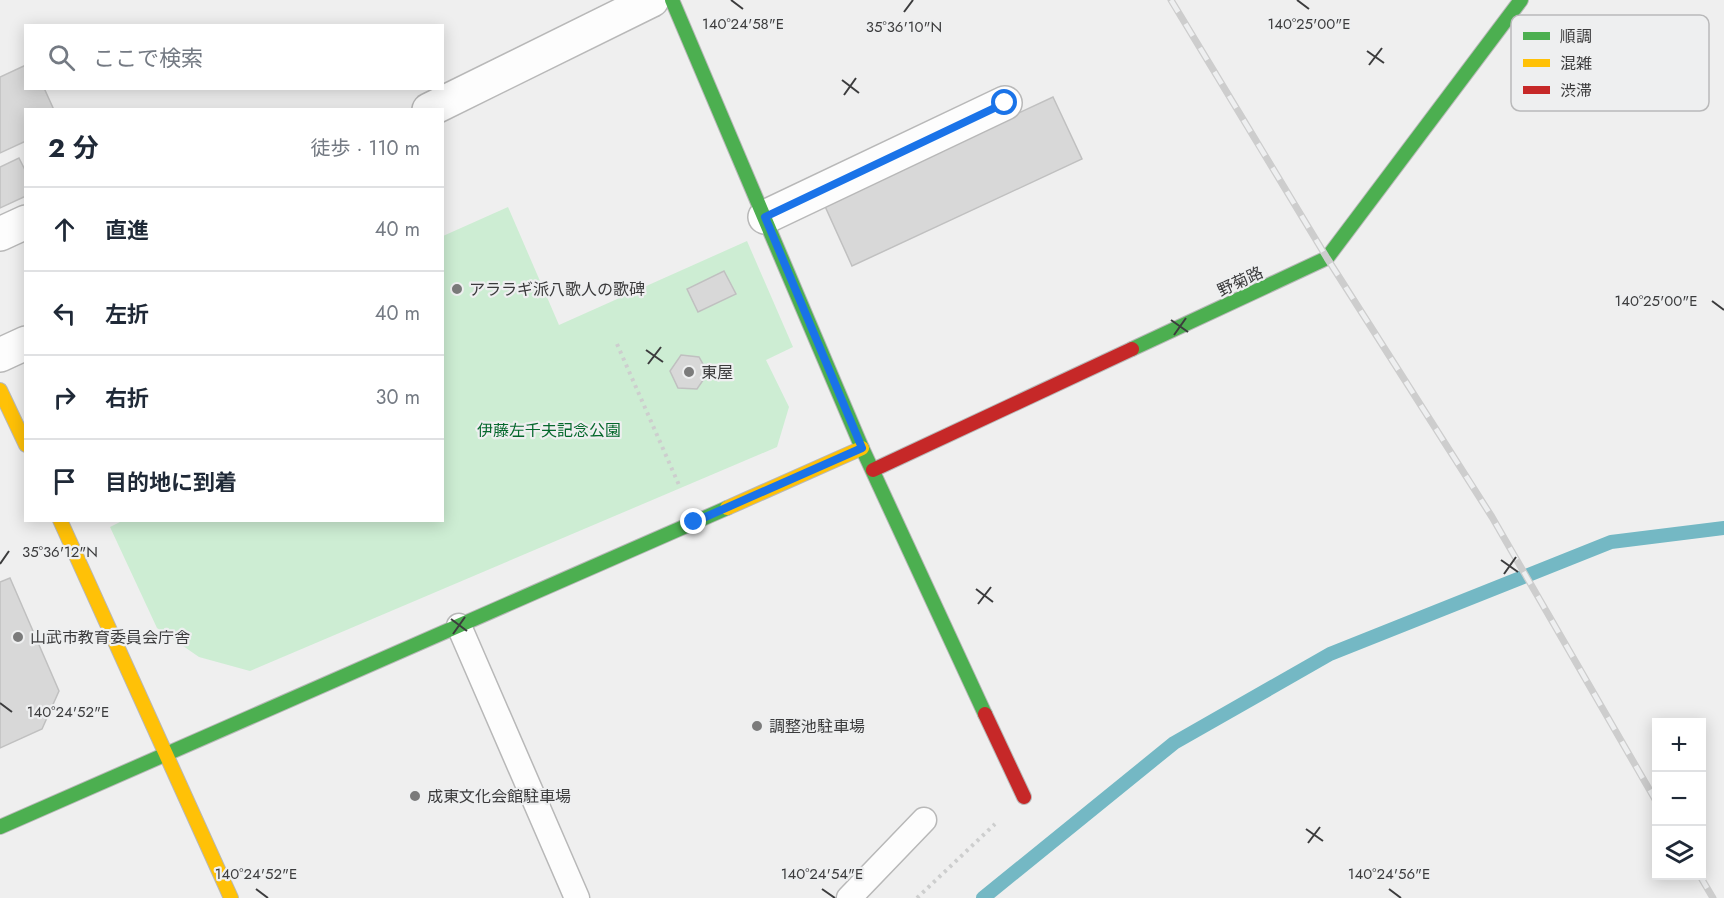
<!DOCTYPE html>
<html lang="ja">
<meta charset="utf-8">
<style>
:root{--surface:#fff;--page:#f6f6f7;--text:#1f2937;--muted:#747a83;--line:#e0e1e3}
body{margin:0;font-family:Jost,"Noto Sans JP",sans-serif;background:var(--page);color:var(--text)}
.controls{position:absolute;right:18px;bottom:18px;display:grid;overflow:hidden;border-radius:0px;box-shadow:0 3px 15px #0003}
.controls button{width:54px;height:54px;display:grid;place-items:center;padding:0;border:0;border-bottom:2px solid var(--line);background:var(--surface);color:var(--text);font:30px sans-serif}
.stop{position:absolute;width:18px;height:18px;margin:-14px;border:4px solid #1a73e8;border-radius:50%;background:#fff}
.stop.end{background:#1a73e8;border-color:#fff;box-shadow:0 2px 6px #0008}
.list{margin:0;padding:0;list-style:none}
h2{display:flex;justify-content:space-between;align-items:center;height:78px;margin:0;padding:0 24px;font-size:26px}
h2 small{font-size:20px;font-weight:400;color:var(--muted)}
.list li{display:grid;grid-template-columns:39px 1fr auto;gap:18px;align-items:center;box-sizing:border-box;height:84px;padding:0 24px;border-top:2px solid var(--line)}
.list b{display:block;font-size:22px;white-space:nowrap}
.list em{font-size:20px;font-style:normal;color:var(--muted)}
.icon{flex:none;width:33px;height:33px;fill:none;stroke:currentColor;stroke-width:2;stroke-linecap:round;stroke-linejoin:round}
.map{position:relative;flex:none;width:1724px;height:898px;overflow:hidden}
.search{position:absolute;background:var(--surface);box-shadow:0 3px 15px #0003;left:24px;top:24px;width:420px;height:66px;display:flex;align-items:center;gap:15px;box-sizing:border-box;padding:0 21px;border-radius:0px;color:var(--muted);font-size:22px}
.panel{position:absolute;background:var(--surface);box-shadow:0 3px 15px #0003;left:24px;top:108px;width:420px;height:414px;border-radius:0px}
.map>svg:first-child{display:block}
</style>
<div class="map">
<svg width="1724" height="898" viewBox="0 0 1724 898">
<rect width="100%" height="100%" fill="#efefef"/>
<!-- green -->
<path fill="#cdedd3" d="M508,207L559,325L747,241L793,347L766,360L789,407L777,447L250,671L199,657L157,628L110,527L124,520H442L443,236Z"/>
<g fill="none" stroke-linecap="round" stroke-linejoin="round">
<!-- stream -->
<path stroke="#74b8c4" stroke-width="14" d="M983,898L1174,743L1330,654L1611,542L1724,528"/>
</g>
<!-- building -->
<g fill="#d8d8d8" stroke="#c0c0c0" stroke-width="1.5">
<path d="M26,65V88H44L54,110H26V141L0,153V77Z"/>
<path d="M1053,97L1082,159L852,266L824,204Z"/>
<path d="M19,158L26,172V196L0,208V167Z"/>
<path d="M724,271L736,294L698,312L687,289Z"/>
<path d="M681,355L699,357L708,373L697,389L678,388L670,371Z"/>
<path d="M10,578L59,691L42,729L0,748V582Z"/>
</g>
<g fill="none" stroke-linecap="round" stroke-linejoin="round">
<!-- lane casing -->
<g stroke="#b8b8b8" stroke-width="27">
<g id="lane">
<path d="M459,626L577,898"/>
<path d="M849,898L924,820"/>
</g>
</g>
<!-- street casing -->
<g stroke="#b8b8b8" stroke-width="36">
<g id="street">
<path d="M429,110L652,0"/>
<path d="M765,217L1005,103"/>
<path d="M0,234L26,222"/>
<path d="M0,355L26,343"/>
</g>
</g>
<!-- fast casing -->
<g stroke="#b8b8b8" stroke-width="16">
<g id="fast">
<path d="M672,0L862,448L985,714"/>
<path d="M1132,349L1327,258L1521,0"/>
<path d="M0,827L727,508"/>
</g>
</g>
<!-- slow casing -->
<g stroke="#b8b8b8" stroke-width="16">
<g id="slow">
<path d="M0,390L26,445"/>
<path d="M727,508L862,448"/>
<path d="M60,520L231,898"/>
</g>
</g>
<!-- jam casing -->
<g stroke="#b8b8b8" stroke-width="16">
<g id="jam">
<path d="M873,470L1132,349"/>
<path d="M985,714L1024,797"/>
</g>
</g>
<!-- path -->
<g stroke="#cdcece" stroke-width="4" stroke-dasharray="3 4.5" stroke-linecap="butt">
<path d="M617,344L679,485"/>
<path d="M917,898L995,824"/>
</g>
<!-- lane -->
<use href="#lane" stroke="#fdfdfd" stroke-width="24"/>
<!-- street -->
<use href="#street" stroke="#fdfdfd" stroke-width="33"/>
<!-- fast -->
<use href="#fast" stroke="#4caf50" stroke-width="14"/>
<!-- slow -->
<use href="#slow" stroke="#ffc107" stroke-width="14"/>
<!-- jam -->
<use href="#jam" stroke="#c62828" stroke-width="14"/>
<!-- rail casing -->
<g stroke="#cdcdcd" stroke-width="7">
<g id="rail">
<path d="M1171,0L1327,258L1492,517L1656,801"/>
<path d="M1700,876L1713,898"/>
</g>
</g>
<!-- rail -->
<use href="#rail" stroke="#eeeff0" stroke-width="4.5" stroke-dasharray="14" stroke-linecap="butt"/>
</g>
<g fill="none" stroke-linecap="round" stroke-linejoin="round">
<!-- route -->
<path stroke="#1a73e8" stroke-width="8" d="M694,522L862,448L765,217L1005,103"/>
</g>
<!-- ticks -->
<path fill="none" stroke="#3c3c3d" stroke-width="2" d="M731,0L743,9M1297,0L1309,9M904,12L913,0M1367,51L1384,63M1369,65L1382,48M842,80L859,93M844,95L856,78M1712,301L1724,310M1171,320L1188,332M1174,335L1186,318M646,350L663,362M648,364L661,347M1501,560L1518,572M0,564L9,551M1504,574L1516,557M976,589L993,602M978,604L991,587M451,619L467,631M453,634L465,617M0,703L12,712M1306,829L1323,841M1308,843L1320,827M256,889L268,898M822,889L835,898M1389,889L1401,898"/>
<!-- markers -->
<g fill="#7b7b7b" stroke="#eeeff0" stroke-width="2">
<circle cx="457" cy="289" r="6"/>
<circle cx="689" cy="372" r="6"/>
<circle cx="18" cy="637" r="6"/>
<circle cx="757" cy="726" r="6"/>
<circle cx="415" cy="796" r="6"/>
</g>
<g text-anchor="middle" stroke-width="4.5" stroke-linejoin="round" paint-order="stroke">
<!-- street labels -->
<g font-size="16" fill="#3c3c3d" stroke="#eeeff0">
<text transform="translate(1240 281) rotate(-25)" y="6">野菊路</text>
</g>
<!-- poi labels -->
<g font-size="16" fill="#3c3c3d" stroke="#eeeff0" text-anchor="start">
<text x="469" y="295">アララギ派八歌人の歌碑</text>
<text x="701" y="378">東屋</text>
<text x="30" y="643">山武市教育委員会庁舎</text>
<text x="769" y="732">調整池駐車場</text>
<text x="427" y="802">成東文化会館駐車場</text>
</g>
<!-- park labels -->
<g font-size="16" fill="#06682d" stroke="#eeeff0">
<text x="549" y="436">伊藤左千夫記念公園</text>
</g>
</g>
<!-- legend -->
<rect x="1511" y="15" width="198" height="96" rx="9" fill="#eeeff0" stroke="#b9b9ba" stroke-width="1.5"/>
<rect x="1523" y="32" width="27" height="8" fill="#4caf50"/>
<rect x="1523" y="59" width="27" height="8" fill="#ffc107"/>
<rect x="1523" y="86" width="27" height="8" fill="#c62828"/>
<g font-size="16" fill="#3c3c3d">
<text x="1560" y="42">順調</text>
<text x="1560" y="69">混雑</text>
<text x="1560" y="96">渋滞</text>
</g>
<g font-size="15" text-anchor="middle" fill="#3c3c3d" stroke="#eeeff0" stroke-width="4.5" stroke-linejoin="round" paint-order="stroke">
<text x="743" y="29">140°24'58"E</text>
<text x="1309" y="29">140°25'00"E</text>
<text x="904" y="32">35°36'10"N</text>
<text x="1656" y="306">140°25'00"E</text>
<text x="60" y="557">35°36'12"N</text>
<text x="68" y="717">140°24'52"E</text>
<text x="256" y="879">140°24'52"E</text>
<text x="822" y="879">140°24'54"E</text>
<text x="1389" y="879">140°24'56"E</text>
</g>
</svg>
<div class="controls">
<button>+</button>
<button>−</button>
<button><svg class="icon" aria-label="layers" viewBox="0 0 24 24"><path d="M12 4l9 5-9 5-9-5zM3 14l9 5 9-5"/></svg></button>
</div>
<div class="stop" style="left:1005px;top:103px"></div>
<div class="stop end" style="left:694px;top:522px"></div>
<div class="search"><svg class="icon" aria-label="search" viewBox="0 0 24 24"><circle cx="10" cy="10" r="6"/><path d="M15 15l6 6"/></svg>ここで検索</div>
<section class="panel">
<h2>2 分<small>徒歩 · 110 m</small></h2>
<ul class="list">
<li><svg class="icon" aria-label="ahead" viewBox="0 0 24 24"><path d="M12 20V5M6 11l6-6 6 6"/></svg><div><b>直進</b></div><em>40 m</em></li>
<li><svg class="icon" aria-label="left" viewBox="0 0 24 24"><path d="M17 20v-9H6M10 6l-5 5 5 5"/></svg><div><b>左折</b></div><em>40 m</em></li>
<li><svg class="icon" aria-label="right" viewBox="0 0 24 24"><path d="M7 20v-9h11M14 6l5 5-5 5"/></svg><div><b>右折</b></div><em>30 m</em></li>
<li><svg class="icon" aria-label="arrive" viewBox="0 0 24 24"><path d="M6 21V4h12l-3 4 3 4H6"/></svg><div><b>目的地に到着</b></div></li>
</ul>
</section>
</div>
